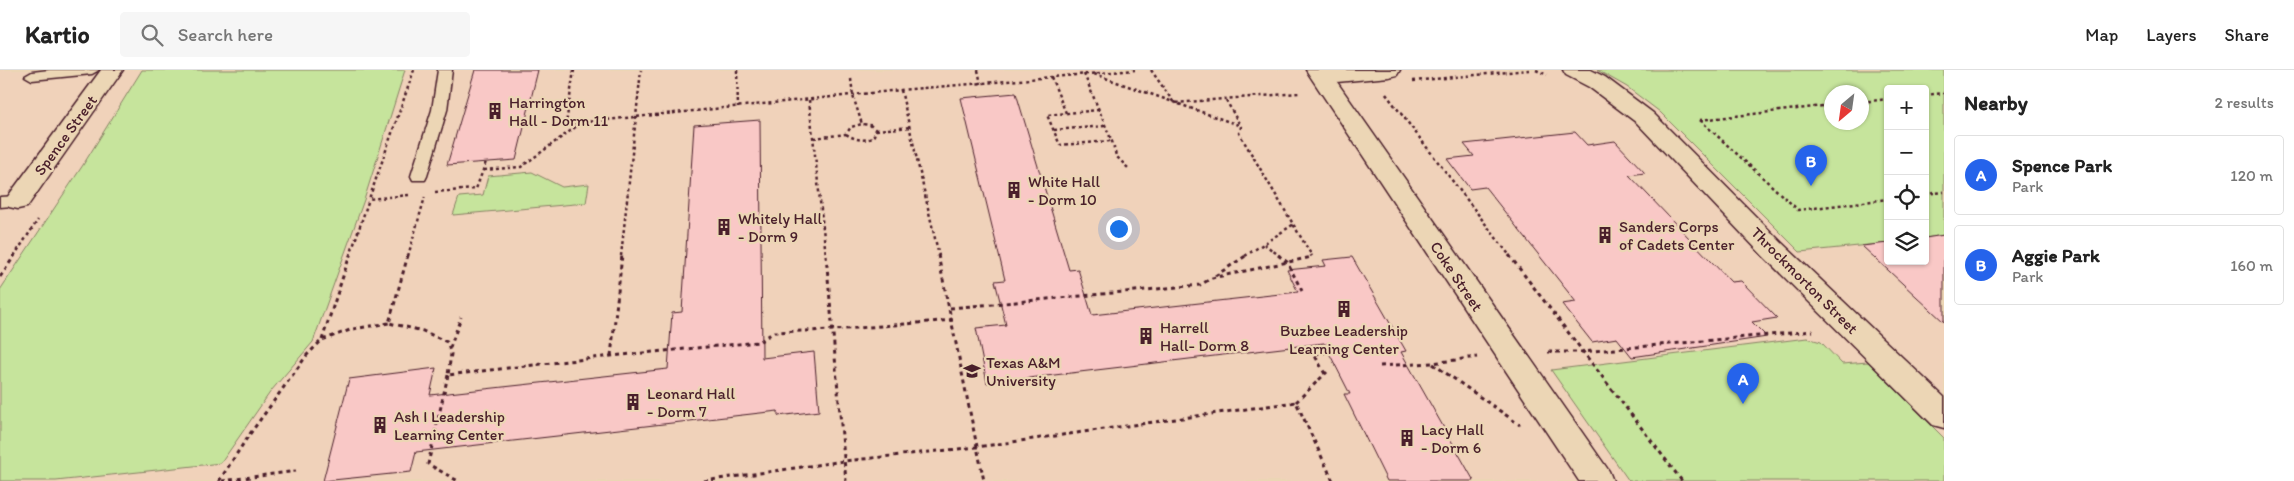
<!DOCTYPE html>
<meta charset="utf-8">
<style>
:root{--surface:#fff;--page:#f6f6f6;--text:#222;--muted:#767676;--line:#e0e0e0;--accent:#2563eb}
body{margin:0;font-family:Itim,sans-serif;background:var(--page);color:var(--text)}
.controls{position:absolute;right:15px;top:15px;display:grid;overflow:hidden;border-radius:5px;box-shadow:0 1px 4px #0004}
.controls button{width:45px;height:45px;display:grid;place-items:center;padding:0;border:0;border-bottom:1px solid var(--line);background:var(--surface);color:var(--text);font:25px sans-serif}
.compass{position:absolute;left:1824px;top:15px;width:45px;height:45px;border-radius:50%;background:var(--surface);box-shadow:0 1px 4px #0004;rotate:209deg}
.you{position:absolute;left:1118px;top:158px;width:18px;height:18px;margin:-12px;border:4px solid #fff;border-radius:50%;background:#1a73e8;box-shadow:0 0 0 8px #1a73e833}
.badge{display:grid;place-items:center;width:32px;height:32px;border-radius:50%;background:var(--accent);color:#fff;font-size:16px;font-weight:700}
.pin{position:absolute;translate:-50% -41px;filter:drop-shadow(0 1px 2px #0008)}
.pin::after{content:'';position:absolute;top:26px;width:18px;height:15px;background:inherit;clip-path:polygon(0 0,100% 0,50% 100%)}
.list{margin:0;padding:0;list-style:none}
h2{display:flex;justify-content:space-between;align-items:center;height:65px;margin:0;padding:0 20px;font-size:21px}
h2 small{font-size:16px;font-weight:400;color:var(--muted)}
.list li{display:grid;grid-template-columns:32px 1fr auto;gap:15px;align-items:center;box-sizing:border-box;height:80px;margin:0 10px 10px;padding:0 10px;border:1px solid var(--line);border-radius:5px}
.list b{display:block;font-size:19px;white-space:nowrap}
.list p{margin:0;font-size:16px;white-space:nowrap;color:var(--muted)}
.list em{font-size:16px;font-style:normal;color:var(--muted)}
.icon{flex:none;width:28px;height:28px;fill:none;stroke:currentColor;stroke-width:2;stroke-linecap:round;stroke-linejoin:round}
.map{position:relative;flex:none;width:1944px;height:411px;overflow:hidden}
header{display:flex;align-items:center;gap:30px;box-sizing:border-box;height:70px;padding:0 25px;background:var(--surface);border-bottom:1px solid var(--line)}
header strong{font-size:24px}
nav{display:flex;gap:28px;margin-inline-start:auto;font-size:18px}
.search{width:350px;height:45px;background:var(--page);display:flex;align-items:center;gap:12px;box-sizing:border-box;padding:0 18px;border-radius:5px;color:var(--muted);font-size:19px}
main{display:flex}
aside{flex:1;background:var(--surface)}
.map>svg:first-child{display:block}
</style>
<header>
<strong>Kartio</strong>
<div class="search"><svg class="icon" aria-label="search" viewBox="0 0 24 24"><circle cx="10" cy="10" r="6"/><path d="M15 15l6 6"/></svg>Search here</div>
<nav><a>Map</a><a>Layers</a><a>Share</a></nav>
</header>
<main>
<div class="map">
<svg width="1944" height="411" viewBox="0 0 1944 411">
<rect width="100%" height="100%" fill="#ecd6b5"/>
<filter id="ink" filterUnits="userSpaceOnUse"><feTurbulence type="fractalNoise" baseFrequency=".02" numOctaves="2"/><feDisplacementMap in="SourceGraphic" scale="10" xChannelSelector="R" yChannelSelector="G"/><feConvolveMatrix kernelMatrix="1 2 1 2 8 2 1 2 1" color-interpolation-filters="sRGB"/></filter>
<g filter="url(#ink)">
<!-- built -->
<path fill="#f0d2ba" fill-rule="evenodd" d="M0,0H1944V411H0ZM1888,19H1925V191H1888ZM1832,22H1862V52H1832Z"/>
<!-- green -->
<g fill="#c6e49c" stroke="#888264" fill-rule="evenodd">
<path d="M142,0H405L365,127L313,272L271,321L221,393L56,411H0V220L83,95Z"/>
<path d="M1597,0H1944V165L1925,168V19H1888V173L1800,182L1660,42L1627,17ZM1832,22H1862V52H1832Z"/>
<path d="M532,102L562,117L589,114L586,133L453,145L459,127L483,125L488,106Z"/>
<path d="M1807,268L1821,272L1842,294L1868,292L1944,368V411H1629L1551,300Z"/>
</g>
<!-- building -->
<g fill="#f9c8c6" stroke="#4a1f2b">
<path d="M475,0H538L516,90L447,95Z"/>
<path d="M1016,23L1069,200L1078,199L1092,245L1298,222L1287,200L1326,196L1323,190L1352,187L1406,281L1401,282L1474,411H1387L1344,324H1350L1324,273L987,313L976,258L1006,255L995,211L1005,210L961,28Z"/>
<path d="M760,50L762,288L814,282L819,341L778,346V341L416,382L411,402L323,411L349,309L436,298L430,325L668,299L672,243L682,242L694,55Z"/>
<path d="M1575,62L1587,75L1615,71L1645,103L1629,105L1731,212L1741,211L1777,248L1752,252L1767,267L1632,287L1617,268L1592,272L1562,234L1576,232L1485,117L1470,119L1447,89L1474,86L1464,74Z"/>
<path d="M1944,165V252L1862,176L1888,173V191H1925V168Z"/>
</g>
<g fill="none" stroke-linecap="round" stroke-linejoin="round">
<!-- service casing -->
<g stroke="#4a1f2b" stroke-width="3">
<g id="service">
<path d="M49,0H99L92,4L32,10L25,6L32,2Z"/>
<path d="M438,0H452L447,40L427,106L425,110H413L411,106L432,40Z"/>
<path d="M18,126L24,127L26,131L24,135L0,137V127Z"/>
</g>
</g>
<!-- minor casing -->
<g stroke="#4a1f2b" stroke-width="3">
<g id="minor">
<path d="M101,0H123L27,137L18,139L9,137L5,131L9,125Z"/>
<path d="M1306,0H1400L1397,5L1389,7L1337,12L1609,401L1613,411H1579Z"/>
<path d="M1563,0H1591L1605,7L1653,43L1781,172L1944,327V358L1933,355L1763,186L1637,53L1589,17L1566,5Z"/>
</g>
</g>
<!-- path-far1 -->
<g stroke="#4a1f2b" stroke-width="2.5" stroke-dasharray="3 3" stroke-linecap="butt">
<path d="M574,0L566,54L901,20L1135,0"/>
<path d="M737,0L738,38"/>
<path d="M978,0L981,14"/>
<path d="M1151,0L1174,33L1300,23"/>
<path d="M1536,0L1547,5"/>
<path d="M1084,4L1113,74L1116,86L1130,100"/>
<path d="M1094,4L1241,56"/>
<path d="M1051,7L1066,43"/>
<path d="M851,9L853,26L862,54L870,55L876,60"/>
<path d="M1413,11L1529,0"/>
<path d="M901,20L939,186"/>
<path d="M1386,24L1510,186"/>
<path d="M1925,25L1944,23"/>
<path d="M809,30L826,186"/>
<path d="M1226,30L1241,57L1239,63L1312,186"/>
<path d="M1862,32L1888,29"/>
<path d="M1099,40L1047,45L1060,75L1111,71"/>
<path d="M1700,50L1798,140L1888,129"/>
<path d="M1700,50L1832,35"/>
<path d="M876,60L911,57"/>
<path d="M1054,60L1105,56"/>
<path d="M846,64C855,70 863,71 873,68L876,60"/>
<path d="M814,68L846,64L851,57L862,54"/>
<path d="M484,100L521,97L581,53"/>
<path d="M435,122L476,119L486,92"/>
<path d="M1925,124L1944,122"/>
<path d="M409,125L369,129L414,0"/>
<path d="M1264,174L1280,186"/>
<path d="M14,186L38,150"/>
<path d="M350,186L369,129"/>
<path d="M408,186L425,127"/>
<path d="M621,186L641,0"/>
<path d="M1245,186L1294,154"/>
</g>
<!-- path -->
<g stroke="#4a1f2b" stroke-width="3" stroke-dasharray="4 4" stroke-linecap="butt">
<path d="M408,185L389,253L423,261L447,272L451,284L448,305L611,286L759,272L774,262L834,260L953,250"/>
<path d="M826,185L846,411"/>
<path d="M938,185L984,411"/>
<path d="M1278,185L1287,192L1302,221"/>
<path d="M1509,185L1682,411"/>
<path d="M1215,206L1247,185"/>
<path d="M0,207L15,185"/>
<path d="M950,238L1200,215L1212,208L1312,187L1311,185"/>
<path d="M322,270L350,185"/>
<path d="M450,278L461,247"/>
<path d="M1548,282H1582L1813,261"/>
<path d="M611,286L622,185"/>
<path d="M1433,294L1520,355"/>
<path d="M1380,296L1433,293L1477,287"/>
<path d="M1325,304L1314,284L1330,282L1327,273"/>
<path d="M448,305L428,394L458,411"/>
<path d="M1296,332L1327,302"/>
<path d="M219,411L247,368L307,285L322,270L353,259L389,253"/>
<path d="M222,411L296,401"/>
<path d="M704,411L844,391L977,377L1296,332L1333,411"/>
</g>
<!-- service -->
<use href="#service" fill="#ecd6b5" fill-rule="evenodd"/>
<!-- minor -->
<use href="#minor" fill="#ecd6b5" fill-rule="evenodd"/>
</g>
</g>
<!-- icons -->
<defs>
<g id="building-bare" transform="scale(1.35)"><path d="M-4-6H4V6H1V3H-1V6H-4ZM-2.5-4.3h1.7v1.8h-1.7ZM.8-4.3h1.7v1.8H.8ZM-2.5-1h1.7V.8h-1.7ZM.8-1h1.7V.8H.8Z" fill="#4a1f2b" stroke="#ecd6b5" stroke-width="2.5" paint-order="stroke"/></g>
<g id="university-bare" transform="scale(1.35)"><path d="M0-5L7-2L0 1L-7-2ZM-4 1L0 2.5L4 1V4Q0 6-4 4Z" fill="#4a1f2b" stroke="#ecd6b5" stroke-width="2.5" paint-order="stroke"/></g>
</defs>
<g fill-rule="evenodd">
<use href="#building-bare" x="495" y="41"/>
<use href="#building-bare" x="1014" y="120"/>
<use href="#building-bare" x="724" y="157"/>
<use href="#building-bare" x="1605" y="165"/>
<use href="#building-bare" x="1344" y="239"/>
<use href="#building-bare" x="1146" y="266"/>
<use href="#university-bare" x="972" y="301"/>
<use href="#building-bare" x="633" y="332"/>
<use href="#building-bare" x="380" y="355"/>
<use href="#building-bare" x="1407" y="368"/>
</g>
<g text-anchor="middle" stroke-width="4.5" stroke-linejoin="round" paint-order="stroke">
<!-- poi labels -->
<g font-size="16" fill="#4a1f2b" stroke="#ecd6b5" text-anchor="start">
<text x="509" y="38">Harrington<tspan x="509" dy="18">Hall - Dorm 11</tspan></text>
<text x="1028" y="117">White Hall<tspan x="1028" dy="18">- Dorm 10</tspan></text>
<text x="738" y="154">Whitely Hall<tspan x="738" dy="18">- Dorm 9</tspan></text>
<text x="1619" y="162">Sanders Corps<tspan x="1619" dy="18">of Cadets Center</tspan></text>
<text x="1160" y="263">Harrell<tspan x="1160" dy="18">Hall- Dorm 8</tspan></text>
<text x="1344" y="266" text-anchor="middle">Buzbee Leadership<tspan x="1344" dy="18">Learning Center</tspan></text>
<text x="986" y="298">Texas A&amp;M<tspan x="986" dy="18">University</tspan></text>
<text x="647" y="329">Leonard Hall<tspan x="647" dy="18">- Dorm 7</tspan></text>
<text x="394" y="352">Ash I Leadership<tspan x="394" dy="18">Learning Center</tspan></text>
<text x="1421" y="365">Lacy Hall<tspan x="1421" dy="18">- Dorm 6</tspan></text>
</g>
<!-- street labels -->
<g font-size="16" fill="#4a1f2b" stroke="#ecd6b5">
<text transform="translate(65 65) rotate(-54)" y="6">Spence Street</text>
<text transform="translate(1457 206) rotate(56)" y="6">Coke Street</text>
<text transform="translate(1805 210) rotate(45)" y="6">Throckmorton Street</text>
</g>
</g>
</svg>
<div class="controls">
<button>+</button>
<button>−</button>
<button><svg class="icon" aria-label="locate" viewBox="0 0 24 24"><circle cx="12" cy="12" r="6"/><path d="M12 2v4M12 18v4M2 12h4M18 12h4"/></svg></button>
<button><svg class="icon" aria-label="layers" viewBox="0 0 24 24"><path d="M12 4l9 5-9 5-9-5zM3 14l9 5 9-5"/></svg></button>
</div>
<svg class="compass" viewBox="-18 -18 36 36"><path d="M0-13l5 13h-10z" fill="#e53935"/><path d="M0 13l5-13h-10z" fill="#767676"/></svg>
<div class="you"></div>
<div class="pin badge" style="left:1743px;top:334px">A</div>
<div class="pin badge" style="left:1811px;top:116px">B</div>
</div>
<aside>
<h2>Nearby<small>2 results</small></h2>
<ul class="list">
<li><span class="badge">A</span><div><b>Spence Park</b><p>Park</p></div><em>120 m</em></li>
<li><span class="badge">B</span><div><b>Aggie Park</b><p>Park</p></div><em>160 m</em></li>
</ul>
</aside>
</main>
